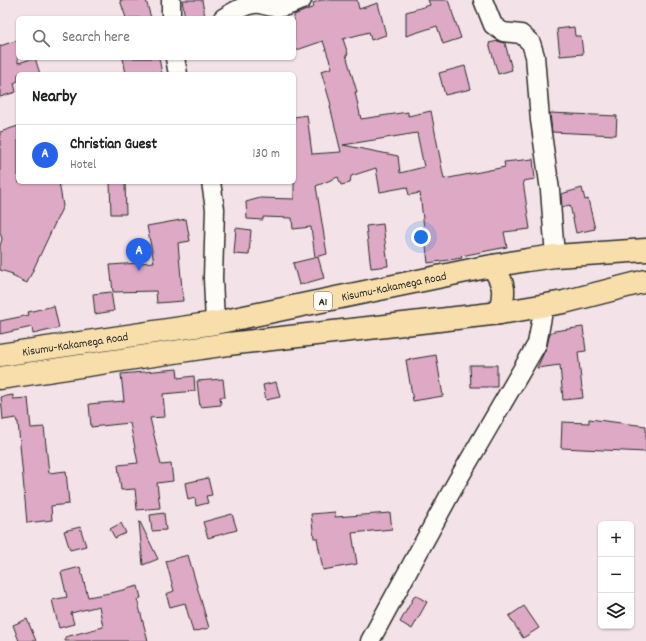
<!DOCTYPE html>
<meta charset="utf-8">
<style>
:root{--surface:#fff;--page:#f2f2f2;--text:#202124;--muted:#757577;--line:#e0e0e0;--accent:#2563eb}
body{margin:0;font-family:Dekko,sans-serif;background:var(--page);color:var(--text)}
.controls{position:absolute;right:12px;bottom:12px;display:grid;overflow:hidden;border-radius:6px;box-shadow:0 1px 3px #0004}
.controls button{width:36px;height:36px;display:grid;place-items:center;padding:0;border:0;border-bottom:1px solid var(--line);background:var(--surface);color:var(--text);font:20px sans-serif}
.you{position:absolute;left:421px;top:237px;width:14px;height:14px;margin:-10px;border:3px solid #fff;border-radius:50%;background:#1a73e8;box-shadow:0 0 0 6px #1a73e833}
.badge{display:grid;place-items:center;width:26px;height:26px;border-radius:50%;background:var(--accent);color:#fff;font-size:13px;font-weight:700}
.pin{position:absolute;translate:-50% -33px;filter:drop-shadow(0 1px 2px #0008)}
.pin::after{content:'';position:absolute;top:21px;width:14px;height:12px;background:inherit;clip-path:polygon(0 0,100% 0,50% 100%)}
.list{margin:0;padding:0;list-style:none}
h2{display:flex;justify-content:space-between;align-items:center;height:52px;margin:0;padding:0 16px;font-size:17px}
h2 small{font-size:13px;font-weight:400;color:var(--muted)}
.list li{display:grid;grid-template-columns:26px 1fr auto;gap:12px;align-items:center;box-sizing:border-box;height:60px;padding:0 16px;border-top:1px solid var(--line)}
.list b{display:block;font-size:15px;white-space:nowrap}
.list p{margin:0;font-size:13px;white-space:nowrap;color:var(--muted)}
.list em{font-size:13px;font-style:normal;color:var(--muted)}
.icon{flex:none;width:22px;height:22px;fill:none;stroke:currentColor;stroke-width:2;stroke-linecap:round;stroke-linejoin:round}
.map{position:relative;flex:none;width:646px;height:641px;overflow:hidden}
.search{position:absolute;background:var(--surface);box-shadow:0 1px 3px #0004;left:16px;top:16px;width:280px;height:44px;display:flex;align-items:center;gap:10px;box-sizing:border-box;padding:0 14px;border-radius:6px;color:var(--muted);font-size:15px}
.panel{position:absolute;background:var(--surface);box-shadow:0 1px 3px #0004;left:16px;top:72px;width:280px;height:112px;border-radius:6px}
.map>svg:first-child{display:block}
</style>
<div class="map">
<svg width="646" height="641" viewBox="0 0 646 641">
<rect width="100%" height="100%" fill="#f3e3e8"/>
<filter id="ink" filterUnits="userSpaceOnUse"><feTurbulence type="fractalNoise" baseFrequency=".025" numOctaves="2"/><feDisplacementMap in="SourceGraphic" scale="8" xChannelSelector="R" yChannelSelector="G"/><feConvolveMatrix kernelMatrix="1 2 1 2 8 2 1 2 1" color-interpolation-filters="sRGB"/></filter>
<g filter="url(#ink)">
<!-- building -->
<g fill="#dda9c4" stroke="#2b2b2b" fill-rule="evenodd">
<path d="M120,0H146L151,18H126Z"/>
<path d="M182,0H202L205,17L185,18Z"/>
<path d="M321,0H357L359,9L378,3L386,35L371,40L369,32L343,39L348,54L346,55L357,92H355L361,119L408,112V116L431,111L444,179L505,167L504,162L533,159L535,179L523,181L530,229L504,232L507,247L461,256L462,258L428,263L420,193L409,195L407,187L380,192L376,168L351,176L350,183L341,185L338,177L316,186L327,254L315,257L311,227L293,229L292,218L263,217V220L247,219L246,202L260,198L294,199V117L307,115L312,154L341,152L330,106L331,105L321,71L332,68L323,41L294,51V15L314,7L313,3ZM417,133L424,167L400,173L398,156L343,145Z"/>
<path d="M428,0H448L461,38L443,44L437,26L406,36V12L430,5Z"/>
<path d="M574,27L575,36H581L583,54L560,56L557,29Z"/>
<path d="M18,40V63L35,58L40,74H18V81L14,83L16,92L0,97V46Z"/>
<path d="M498,41L505,43L512,70L498,74L489,43Z"/>
<path d="M123,58H159L162,74H126Z"/>
<path d="M465,66L471,89L445,95L439,73Z"/>
<path d="M550,113L617,116L616,135L552,132Z"/>
<path d="M18,126V182H59L63,206L27,283L12,276L13,274L0,270V246L2,239L0,232V132Z"/>
<path d="M110,182H125L126,214H111Z"/>
<path d="M582,188L585,200L588,199L595,229L576,233L570,205L562,207L561,194Z"/>
<path d="M186,219L190,241L178,243L183,301L157,303L156,291L113,292L110,265L154,262L147,226Z"/>
<path d="M383,224L388,266L371,268L366,226Z"/>
<path d="M236,228L251,230L249,255L234,254Z"/>
<path d="M318,257L324,278L299,285L293,263Z"/>
<path d="M111,292L114,311L95,314L93,294Z"/>
<path d="M54,306L59,328L33,334L32,327L0,334V321L29,315L28,312Z"/>
<path d="M583,327L586,351L578,352L583,398L563,400L560,365L537,368L547,346L550,333L554,331Z"/>
<path d="M436,355L443,396L413,401L406,360Z"/>
<path d="M470,365H497V387H471Z"/>
<path d="M177,369L178,378L194,376L195,391L163,394L165,417L150,418L161,465L171,464L173,481L157,483L160,508L137,510L135,489L121,490L118,465L138,463L130,423L91,427L89,404L124,401L121,374Z"/>
<path d="M223,379L225,397H220L221,405L200,407L197,381Z"/>
<path d="M276,382L280,397L266,400L263,385Z"/>
<path d="M13,395V399L28,398L31,428L44,427L49,473L66,471L69,504L51,506L52,520L27,523L18,422H17L16,418L3,420L1,397Z"/>
<path d="M589,419L646,426V452L561,448L562,422L589,423Z"/>
<path d="M208,478L212,495L206,496L208,503L196,506L195,498L188,500L185,483Z"/>
<path d="M335,512V517L390,513L392,529L352,533L357,564L323,570L317,538H314L311,514Z"/>
<path d="M164,513L166,530L152,531L150,515Z"/>
<path d="M232,514L237,530L208,538L203,522Z"/>
<path d="M139,522H140L158,559L143,565Z"/>
<path d="M121,523L126,533L115,538L110,529Z"/>
<path d="M80,527L86,546L70,550L64,531Z"/>
<path d="M188,555L209,628L193,632L185,603L170,607L166,594L174,591L166,561Z"/>
<path d="M80,567L88,597L115,592L138,586L141,598L137,599L148,641H65V637L103,627L99,606L71,613L74,624L59,628L52,600L67,597L61,572Z"/>
<path d="M415,595L427,602L412,629L400,622Z"/>
<path d="M524,606L539,628L523,638L509,616Z"/>
<path d="M27,619L36,641H19L13,625Z"/>
</g>
<g fill="none" stroke-linecap="round" stroke-linejoin="round">
<!-- minor casing -->
<g stroke="#2b2b2b" stroke-width="21">
<g id="minor">
<path d="M171,0V18"/>
<path d="M483,0L493,25L503,32L521,34L531,43L535,56L540,120L550,190L555,256"/>
<path d="M223,18C233,12 248,2 260,4C267,6 274,8 282,7C289,6 296,2 302,0"/>
<path d="M175,58L178,74"/>
<path d="M211,182L215,209L213,278L215,323"/>
<path d="M370,641L456,483L537,344L544,306"/>
</g>
</g>
<!-- highway casing -->
<g stroke="#2b2b2b" stroke-width="25">
<g id="highway">
<path d="M493,266C505,286 505,290 500,313"/>
<path id="s1" d="M0,355L215,323L481,268L527,260L555,256L646,250"/>
<path d="M0,378L228,344L500,313L564,302L646,281"/>
</g>
</g>
<!-- minor -->
<use href="#minor" stroke="#fdfcf7" stroke-width="18"/>
<!-- highway -->
<use href="#highway" stroke="#f8deab" stroke-width="22"/>
</g>
</g>
<g text-anchor="middle" stroke-width="3" stroke-linejoin="round" paint-order="stroke">
<!-- shield labels -->
<rect fill="#fdfcf7" stroke="#6a6a68" stroke-width="1" x="314" y="292" width="18" height="18" rx="3"/>
<g font-size="11" font-weight="bold" fill="#2b2b2b">
<text x="323" y="305">A1</text>
</g>
<!-- street labels -->
<g font-size="12" fill="#2b2b2b" stroke="#fdfcf7">
<text dy="4" stroke="none"><textPath href="#s1" startOffset="400">Kisumu-Kakamega Road</textPath></text>
<text dy="4" stroke="none"><textPath href="#s1" startOffset="76">Kisumu-Kakamega Road</textPath></text>
</g>
</g>
</svg>
<div class="controls">
<button>+</button>
<button>−</button>
<button><svg class="icon" aria-label="layers" viewBox="0 0 24 24"><path d="M12 4l9 5-9 5-9-5zM3 14l9 5 9-5"/></svg></button>
</div>
<div class="you"></div>
<div class="pin badge" style="left:139px;top:271px">A</div>
<div class="search"><svg class="icon" aria-label="search" viewBox="0 0 24 24"><circle cx="10" cy="10" r="6"/><path d="M15 15l6 6"/></svg>Search here</div>
<section class="panel">
<h2>Nearby<small></small></h2>
<ul class="list">
<li><span class="badge">A</span><div><b>Christian Guest</b><p>Hotel</p></div><em>130 m</em></li>
</ul>
</section>
</div>
